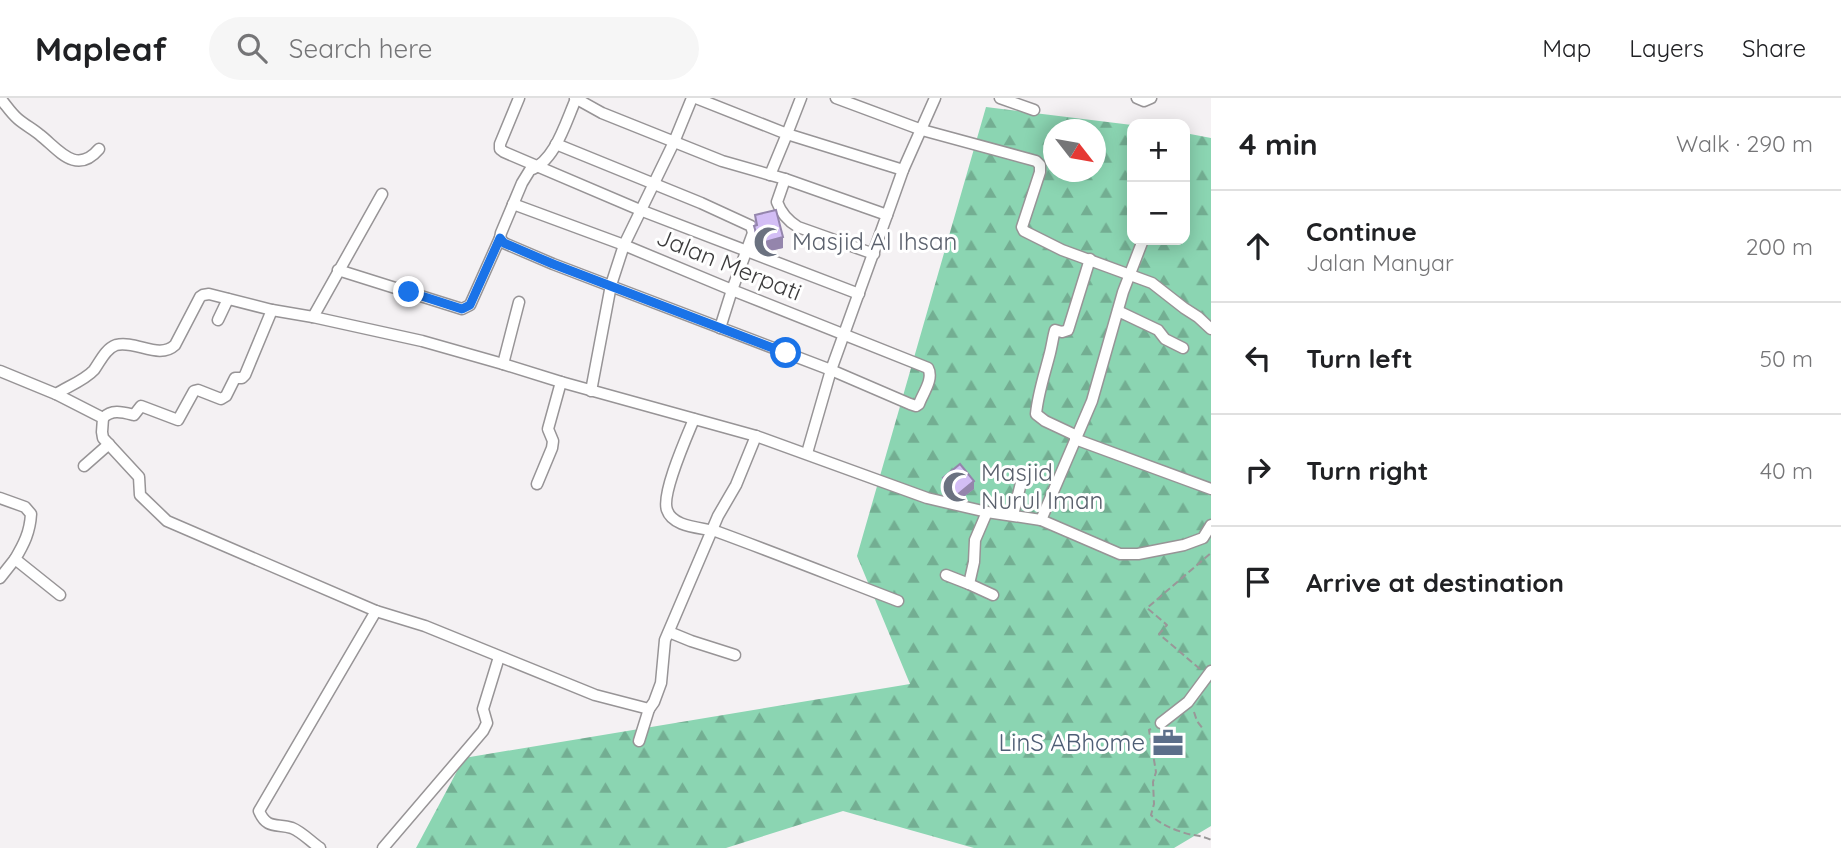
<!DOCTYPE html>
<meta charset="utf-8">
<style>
:root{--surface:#fff;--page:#f6f6f6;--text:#202124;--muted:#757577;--line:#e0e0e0}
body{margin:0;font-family:Quicksand,sans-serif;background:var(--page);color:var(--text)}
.controls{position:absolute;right:21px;top:21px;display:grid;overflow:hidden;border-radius:14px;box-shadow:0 4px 18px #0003}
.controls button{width:63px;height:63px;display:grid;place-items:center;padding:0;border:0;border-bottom:2px solid var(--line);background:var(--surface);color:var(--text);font:35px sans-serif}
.compass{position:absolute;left:1043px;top:21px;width:63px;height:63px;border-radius:50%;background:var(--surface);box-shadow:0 4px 18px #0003;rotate:121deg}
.stop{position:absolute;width:21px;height:21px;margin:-16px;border:5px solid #1a73e8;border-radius:50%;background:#fff}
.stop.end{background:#1a73e8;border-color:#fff;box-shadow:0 2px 7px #0008}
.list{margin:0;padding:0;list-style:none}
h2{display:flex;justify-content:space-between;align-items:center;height:91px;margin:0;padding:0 28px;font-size:30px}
h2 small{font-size:23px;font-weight:400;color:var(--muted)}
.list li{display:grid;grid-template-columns:46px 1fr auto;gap:21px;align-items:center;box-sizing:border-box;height:112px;padding:0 28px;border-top:2px solid var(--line)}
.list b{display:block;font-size:26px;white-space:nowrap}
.list p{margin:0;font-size:23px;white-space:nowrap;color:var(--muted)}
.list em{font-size:23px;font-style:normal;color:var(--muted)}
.icon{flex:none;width:38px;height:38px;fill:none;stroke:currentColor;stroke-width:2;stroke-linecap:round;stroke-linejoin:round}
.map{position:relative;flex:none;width:1211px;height:750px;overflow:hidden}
header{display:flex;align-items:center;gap:42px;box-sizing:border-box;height:98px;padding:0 35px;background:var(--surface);border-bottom:2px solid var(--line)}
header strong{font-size:33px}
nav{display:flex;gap:38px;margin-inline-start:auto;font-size:24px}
.search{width:490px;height:63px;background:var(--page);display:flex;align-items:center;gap:18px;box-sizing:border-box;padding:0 24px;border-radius:38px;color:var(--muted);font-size:26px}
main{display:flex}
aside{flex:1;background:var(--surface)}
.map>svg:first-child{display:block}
</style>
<header>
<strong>Mapleaf</strong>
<div class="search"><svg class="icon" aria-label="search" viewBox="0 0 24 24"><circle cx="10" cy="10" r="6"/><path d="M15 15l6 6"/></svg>Search here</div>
<nav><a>Map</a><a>Layers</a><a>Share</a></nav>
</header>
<main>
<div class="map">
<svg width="1211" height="750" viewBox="0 0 1211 750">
<defs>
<pattern id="forest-firs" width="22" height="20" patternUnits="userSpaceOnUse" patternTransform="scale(1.75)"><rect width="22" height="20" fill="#8bd5b2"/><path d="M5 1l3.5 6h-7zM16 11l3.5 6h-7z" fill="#73ae92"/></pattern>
</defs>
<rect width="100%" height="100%" fill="#f4f1f3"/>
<!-- forest -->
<path fill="url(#forest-firs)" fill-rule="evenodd" d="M986,9L1132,27V142H1185V35L1211,40V728L1174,750H974L843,713L726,750H416L464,660L910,586L857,458ZM1054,32H1096V74H1054Z"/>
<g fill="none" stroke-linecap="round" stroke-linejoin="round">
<!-- minor casing -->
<g stroke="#979496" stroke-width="13">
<g id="minor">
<path d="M0,0C6,7 11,15 18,21C25,27 33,31 40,37C58,51 76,78 99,51"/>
<path d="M519,0L500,46V51L504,54L640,112L859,196"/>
<path d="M575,0L602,15L722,63L785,81L887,117L831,272L807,355"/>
<path d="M696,0L787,36L770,77"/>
<path d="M801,0L787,36L903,72"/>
<path d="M836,0L922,32L1036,63L1040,67V74L1022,129L1024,133L1062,152L1152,185L1184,210L1198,219L1211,231"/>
<path d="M1000,0L1034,12"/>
<path d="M1137,0L1144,3L1151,0"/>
<path d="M556,46L701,105L751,128L753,135L732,192L720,230"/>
<path d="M785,81L777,104C781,115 788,123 798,129L874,156"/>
<path d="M887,117L903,72L935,0"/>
<path d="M500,140L504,145L553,166L831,272L910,306L916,308L919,306C923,295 934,281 928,270L732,192L624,147L513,106"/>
<path d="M338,172L462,211L470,207L500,140L501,135L522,85L530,72C555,64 566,23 576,1"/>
<path d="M1118,213L1158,232L1165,241L1183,250"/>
<path d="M313,219L382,96"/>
<path d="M218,222L228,201"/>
<path d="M503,266L519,204"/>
<path d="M0,273L56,296C67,289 85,282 94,272C100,264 105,251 116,247C136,242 159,262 175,247L200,199L203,197L209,196L272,212L313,219L422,243L503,266L561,284L756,338L927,400L987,414L1041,422L1120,456H1138L1184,447L1203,440L1211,427"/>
<path d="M591,293L611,187L624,147L674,44L692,0"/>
<path d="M56,296L103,320L102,334L103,340L139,379L140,397L167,423L376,513L425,528L595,597L649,611L654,604L661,585L665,542L718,418L736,387L756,338"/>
<path d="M103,320C112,311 122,314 134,317L141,308L178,322L194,293L198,292L221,301L226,298L235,280H242L245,277L272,212"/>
<path d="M694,321C687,338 661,396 667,412C673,430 702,429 718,434C778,456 838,480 898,503"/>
<path d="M1077,338L1045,323L1036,316C1038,295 1045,275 1050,255C1052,247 1053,239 1055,232L1062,234L1068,232L1090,161"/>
<path d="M1075,341L1211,391"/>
<path d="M84,368L109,346"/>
<path d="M537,386L552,350L553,343L548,331L561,284"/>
<path d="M0,400L25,409L31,416C30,434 24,446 15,461L60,497"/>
<path d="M987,414L975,442L974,464L969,486L993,497"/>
<path d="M1013,417L1022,381"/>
<path d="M1041,422L1092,303L1123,194L1143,142"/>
<path d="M946,477L969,486"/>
<path d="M0,480L15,461"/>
<path d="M669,534L691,543L735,557"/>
<path d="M1161,625L1188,604L1211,573"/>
<path d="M639,643L649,611"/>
<path d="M320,750C311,744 302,734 292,730C277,725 267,732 259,713L376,513"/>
<path d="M383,750L483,633L487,625L483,611L499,559"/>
</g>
</g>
<!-- path -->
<g stroke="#999798" stroke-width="2" stroke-dasharray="7 3.5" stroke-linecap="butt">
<path d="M1200,571L1159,536L1167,527L1147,510L1211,455"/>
<path d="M1194,614L1197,623L1203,631"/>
<path d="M1151,631L1149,632L1156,674L1153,684L1154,706L1151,717C1160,726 1170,730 1182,734C1192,738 1202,737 1211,742"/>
</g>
<!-- minor -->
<use href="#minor" stroke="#fff" stroke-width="10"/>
</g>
<!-- wall -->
<g fill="#b5a3d3">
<path d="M755,117L783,150L761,155L760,151L758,152L754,138Z"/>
<path d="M943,380L974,391L957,404L943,387Z"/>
</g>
<!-- shaded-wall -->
<g fill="#9485ac">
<path d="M783,139V150L761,155V145Z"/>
<path d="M760,140V151L758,152V141Z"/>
<path d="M974,383V391L957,404V397Z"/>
</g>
<!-- building -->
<g fill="#d3bef5" stroke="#9485ac" stroke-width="2">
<path d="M776,112L783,139L761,145L760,140L758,141L754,128L757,127L755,117Z"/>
<path d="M960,366L974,383L957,397L943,380Z"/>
</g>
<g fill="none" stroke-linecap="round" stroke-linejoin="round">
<!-- route -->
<path stroke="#1a73e8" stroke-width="9" d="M409,194L462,211L470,207L500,140L504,145L553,166L786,255"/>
</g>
<!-- icons -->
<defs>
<g id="mosque-bare" transform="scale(2.415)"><path d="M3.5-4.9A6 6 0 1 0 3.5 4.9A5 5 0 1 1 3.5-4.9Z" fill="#6b7280" stroke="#fff" stroke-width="2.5" paint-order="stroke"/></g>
<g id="office-bare" transform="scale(2.415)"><path d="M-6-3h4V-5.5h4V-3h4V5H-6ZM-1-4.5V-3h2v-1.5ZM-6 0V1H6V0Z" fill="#5c6f8a" stroke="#fff" stroke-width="2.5" paint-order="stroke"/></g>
</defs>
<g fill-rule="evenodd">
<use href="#mosque-bare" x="769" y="144"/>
<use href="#mosque-bare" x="958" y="389"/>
<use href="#office-bare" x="1168" y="645"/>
</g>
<g text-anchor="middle" stroke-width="6" stroke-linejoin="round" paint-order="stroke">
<!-- worship labels -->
<g font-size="24" fill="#5b616d" stroke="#fff" text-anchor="start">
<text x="792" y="152">Masjid Al Ihsan</text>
<text x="981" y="383">Masjid<tspan x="981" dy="28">Nurul Iman</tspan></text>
</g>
<!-- street labels -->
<g font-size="24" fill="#3c3b3c" stroke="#fff">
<text transform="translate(729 167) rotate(22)" y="8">Jalan Merpati</text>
</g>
<!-- service labels -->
<g font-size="24" fill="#4e5e75" stroke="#fff" text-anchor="end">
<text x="1145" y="653">LinS ABhome</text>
</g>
</g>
</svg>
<div class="controls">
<button>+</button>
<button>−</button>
</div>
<svg class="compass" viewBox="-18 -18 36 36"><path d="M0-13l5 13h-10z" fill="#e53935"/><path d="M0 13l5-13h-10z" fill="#757577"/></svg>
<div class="stop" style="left:786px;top:255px"></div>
<div class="stop end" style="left:409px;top:194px"></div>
</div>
<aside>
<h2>4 min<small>Walk · 290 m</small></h2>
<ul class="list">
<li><svg class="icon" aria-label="ahead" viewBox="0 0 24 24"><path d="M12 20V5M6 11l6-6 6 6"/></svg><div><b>Continue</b><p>Jalan Manyar</p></div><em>200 m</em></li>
<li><svg class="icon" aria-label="left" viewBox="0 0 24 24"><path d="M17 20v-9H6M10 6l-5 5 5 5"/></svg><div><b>Turn left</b></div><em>50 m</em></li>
<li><svg class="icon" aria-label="right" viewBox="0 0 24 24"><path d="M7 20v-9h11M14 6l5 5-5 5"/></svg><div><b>Turn right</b></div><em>40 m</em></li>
<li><svg class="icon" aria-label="arrive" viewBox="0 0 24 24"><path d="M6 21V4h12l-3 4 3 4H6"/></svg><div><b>Arrive at destination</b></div></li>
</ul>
</aside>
</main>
